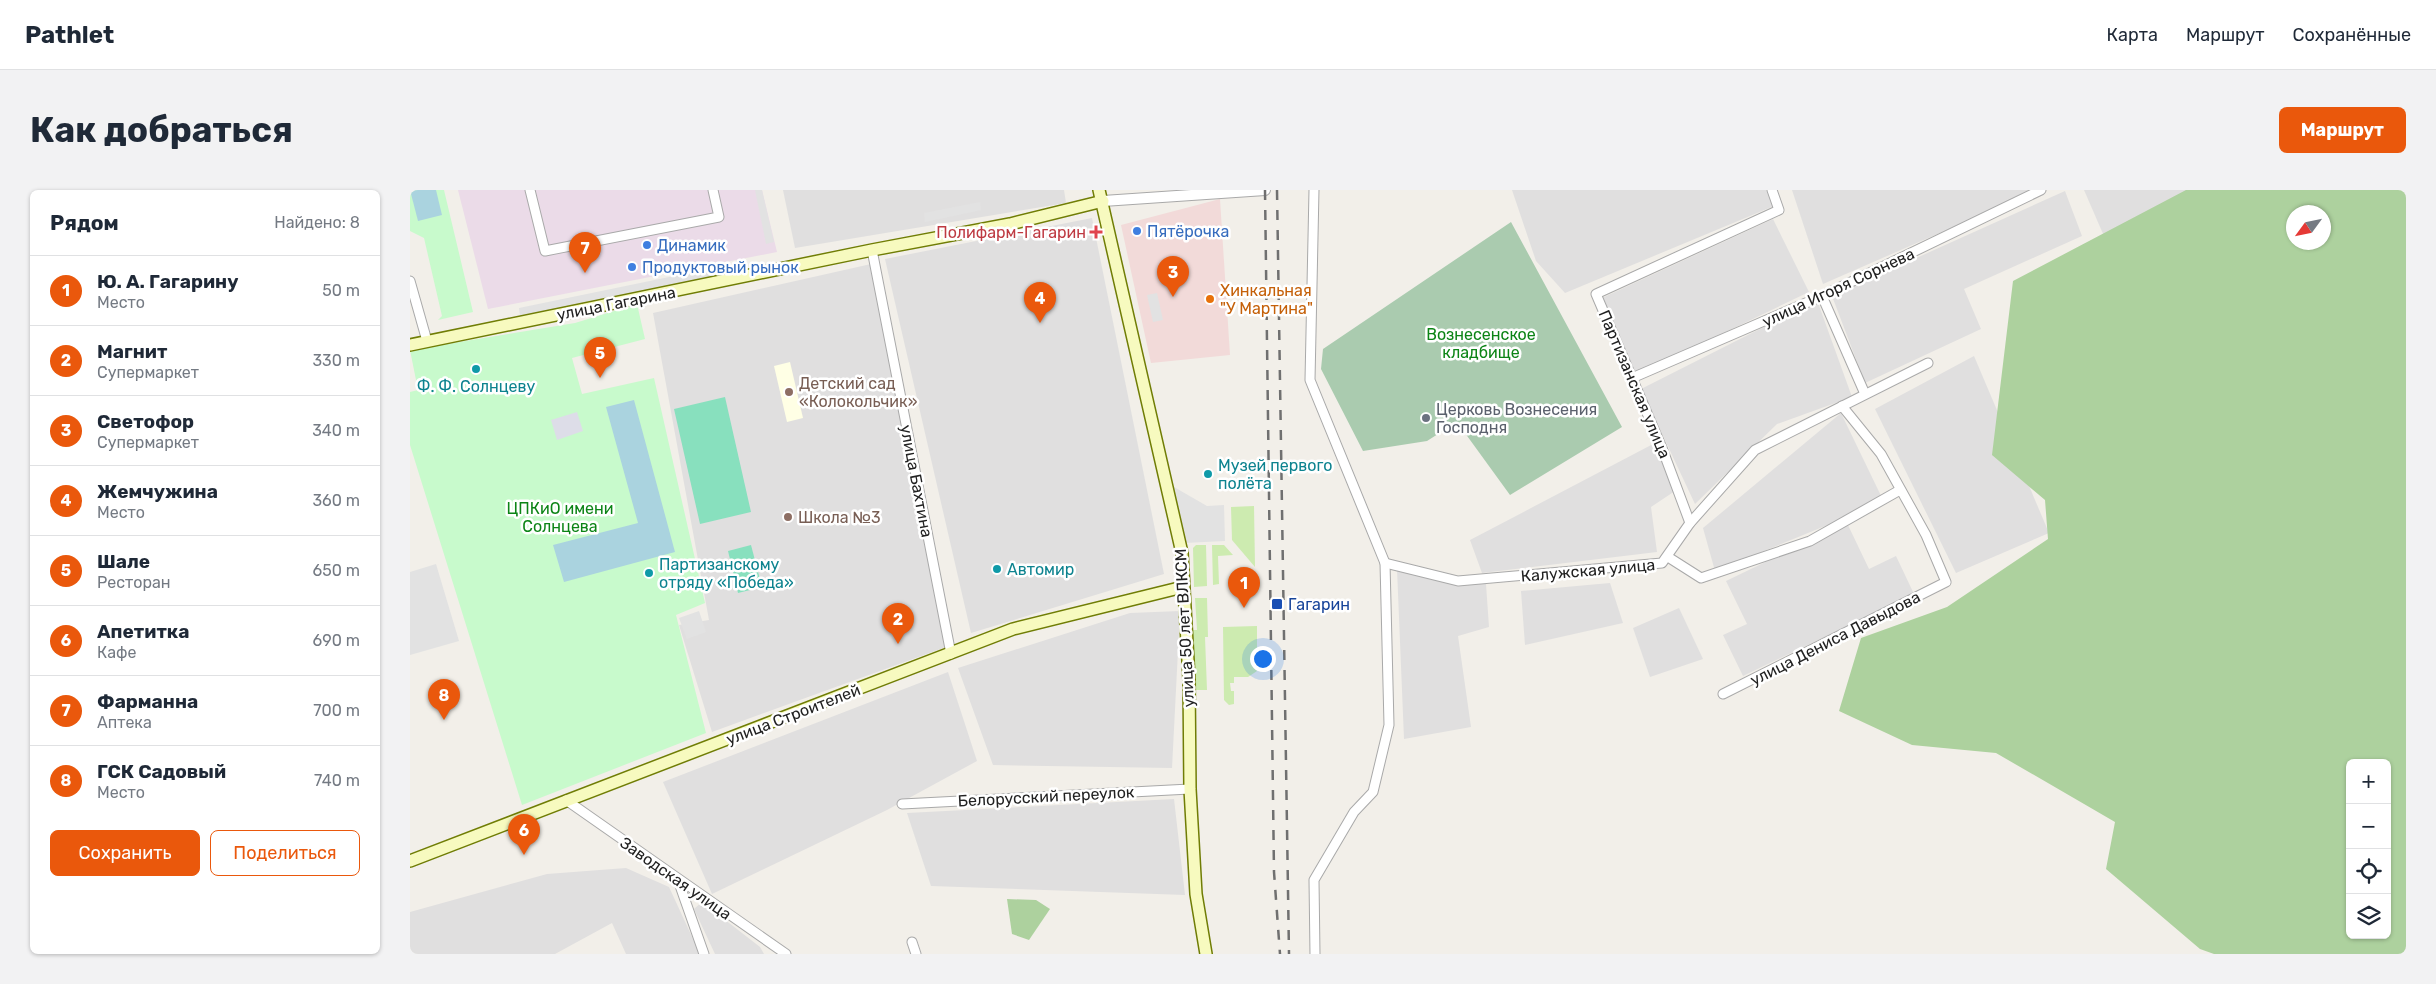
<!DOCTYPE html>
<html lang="ru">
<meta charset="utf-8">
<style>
:root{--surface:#fff;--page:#f2f2f3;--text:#1f2937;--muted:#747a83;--line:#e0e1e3;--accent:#ea580c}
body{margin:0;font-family:Rubik,sans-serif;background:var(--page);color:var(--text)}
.controls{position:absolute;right:15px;bottom:15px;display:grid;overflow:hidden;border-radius:8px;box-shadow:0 1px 4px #0004}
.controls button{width:45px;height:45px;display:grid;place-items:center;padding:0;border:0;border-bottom:1px solid var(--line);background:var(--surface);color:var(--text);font:25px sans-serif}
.compass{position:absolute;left:1876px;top:15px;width:45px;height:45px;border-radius:50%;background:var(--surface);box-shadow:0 1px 4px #0004;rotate:237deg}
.you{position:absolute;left:852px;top:468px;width:18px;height:18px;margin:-12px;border:4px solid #fff;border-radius:50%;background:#1a73e8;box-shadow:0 0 0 8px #1a73e833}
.badge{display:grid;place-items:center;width:32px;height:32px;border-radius:50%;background:var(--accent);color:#fff;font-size:16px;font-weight:700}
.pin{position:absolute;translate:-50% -41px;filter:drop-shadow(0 1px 2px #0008)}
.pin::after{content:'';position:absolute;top:26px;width:18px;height:15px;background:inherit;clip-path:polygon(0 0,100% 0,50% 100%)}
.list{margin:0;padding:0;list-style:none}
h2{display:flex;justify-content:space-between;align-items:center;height:65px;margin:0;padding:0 20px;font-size:21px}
h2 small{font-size:16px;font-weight:400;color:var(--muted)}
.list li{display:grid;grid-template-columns:32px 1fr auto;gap:15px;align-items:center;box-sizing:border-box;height:70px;padding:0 20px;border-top:1px solid var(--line)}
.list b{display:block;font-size:19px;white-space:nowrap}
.list p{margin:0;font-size:16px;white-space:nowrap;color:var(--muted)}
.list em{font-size:16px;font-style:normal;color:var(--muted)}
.actions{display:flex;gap:10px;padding:15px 20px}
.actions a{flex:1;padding:11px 0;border:1px solid var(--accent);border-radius:8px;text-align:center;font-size:18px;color:var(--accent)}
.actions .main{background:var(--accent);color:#fff}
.icon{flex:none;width:28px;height:28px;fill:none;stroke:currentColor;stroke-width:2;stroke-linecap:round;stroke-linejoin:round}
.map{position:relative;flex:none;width:1996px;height:764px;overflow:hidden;border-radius:8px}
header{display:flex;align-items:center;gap:30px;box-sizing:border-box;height:70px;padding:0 25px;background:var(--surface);border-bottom:1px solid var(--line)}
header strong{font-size:24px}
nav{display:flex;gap:28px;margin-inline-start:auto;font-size:18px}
.intro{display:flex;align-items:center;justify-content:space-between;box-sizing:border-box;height:120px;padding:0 30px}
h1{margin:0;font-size:35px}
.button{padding:12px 22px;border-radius:8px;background:var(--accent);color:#fff;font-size:18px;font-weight:700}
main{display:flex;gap:30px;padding:0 30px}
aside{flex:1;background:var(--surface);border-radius:8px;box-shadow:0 1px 4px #0004}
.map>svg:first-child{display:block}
</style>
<header>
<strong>Pathlet</strong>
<nav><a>Карта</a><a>Маршрут</a><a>Сохранённые</a></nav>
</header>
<div class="intro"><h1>Как добраться</h1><a class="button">Маршрут</a></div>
<main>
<aside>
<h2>Рядом<small>Найдено: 8</small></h2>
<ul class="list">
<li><span class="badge">1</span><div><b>Ю. А. Гагарину</b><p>Место</p></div><em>50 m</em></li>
<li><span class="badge">2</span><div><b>Магнит</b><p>Супермаркет</p></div><em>330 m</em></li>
<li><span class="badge">3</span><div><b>Светофор</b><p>Супермаркет</p></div><em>340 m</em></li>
<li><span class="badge">4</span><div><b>Жемчужина</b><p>Место</p></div><em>360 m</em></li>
<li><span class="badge">5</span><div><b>Шале</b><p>Ресторан</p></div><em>650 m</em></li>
<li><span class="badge">6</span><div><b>Апетитка</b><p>Кафе</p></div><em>690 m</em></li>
<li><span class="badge">7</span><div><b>Фарманна</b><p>Аптека</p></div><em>700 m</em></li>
<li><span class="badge">8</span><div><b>ГСК Садовый</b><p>Место</p></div><em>740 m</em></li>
</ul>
<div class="actions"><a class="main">Сохранить</a><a>Поделиться</a></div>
</aside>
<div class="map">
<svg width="1996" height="764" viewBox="0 0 1996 764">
<rect width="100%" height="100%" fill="#f2efe9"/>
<!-- residential -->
<g fill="#e0dfdf">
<path d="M373,0H654L656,13L385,58Z"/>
<path d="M1102,0H1356L1364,16L1155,103L1126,71Z"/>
<path d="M1382,0H1628L1413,94Z"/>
<path d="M1674,0H1799L1697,53Z"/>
<path d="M1655,1L1672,46L1554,99L1571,139L1455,193L1422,106Z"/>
<path d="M682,28L754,384L561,443L475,69Z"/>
<path d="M1363,29L1399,102L1226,185L1192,108Z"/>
<path d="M461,74L536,457L302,542L269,435L299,430L243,123Z"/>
<path d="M1407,110L1442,207L1367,234L1285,314L1231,199Z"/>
<path d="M1564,166L1639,343L1546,383L1465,219Z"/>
<path d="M1431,223L1474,312L1305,381L1293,338Z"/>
<path d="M1245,253L1265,301L1241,317L1247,362L1072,383L1060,350Z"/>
<path d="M1437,333L1459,379L1486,366L1504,404L1333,486L1313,445L1337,434L1316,391Z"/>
<path d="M987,379L1076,394L1079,437L1048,446L1061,537L994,549Z"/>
<path d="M1200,393L1213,433L1115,455L1111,401Z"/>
<path d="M1269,418L1293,469L1240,487L1223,438Z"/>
<path d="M770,421L762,578L583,575L548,478L720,423Z"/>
<path d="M538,482L567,571L477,620L302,704L253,592Z"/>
<path d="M764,609L775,705L521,696L497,623Z"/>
<path d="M216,678L259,697L290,764H216L202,733L145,764H0V722L137,684Z"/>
<path d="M292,712L350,757L354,764H305L284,719Z"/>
</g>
<!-- commercial -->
<path fill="#f2dad9" d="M810,9L820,165L741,173L711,35Z"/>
<!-- industrial -->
<path fill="#ebdbe8" d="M48,0H352L367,62L78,119Z"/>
<!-- education -->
<path fill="#ffffe5" d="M380,172L393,228L377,232L364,176Z"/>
<!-- grass -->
<g fill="#cdebb0">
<path d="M844,316L845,377L822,350L821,317Z"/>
<path d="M786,355H796L797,396L784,397L783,358Z"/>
<path d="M802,355H814L823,365L808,366L809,394L803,395Z"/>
<path d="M785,408H797L798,447H795L797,500H785L782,440H787Z"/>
<path d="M847,436V481L838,487H824V493H820L821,501H824V514L819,515L814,510L813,437Z"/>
</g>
<!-- forest -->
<g fill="#add19e" fill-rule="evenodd">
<path d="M1776,0H1996V764H1804L1790,759L1696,679L1705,632L1586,563L1502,555L1429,521L1451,448L1537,417L1638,349L1635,310L1582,265L1603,91ZM1884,22H1914V52H1884ZM1940,573H1977V745H1940Z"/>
<path d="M597,709L626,710L640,719L619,750L602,744Z"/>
</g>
<!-- cemetery -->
<path fill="#aacbaf" d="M1101,32L1212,237L1100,305L1047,232L1017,251L953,261L911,179L913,159Z"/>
<!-- park -->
<g fill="#c8facc">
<path d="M0,0H34L63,122L28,130L32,126L14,48L0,41Z"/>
<path d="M227,114L235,149L162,168L172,204L244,188L295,413L266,425L296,543L112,615L0,255V202L8,200L0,160L165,133Z"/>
</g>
<!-- pitch -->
<g fill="#88e0be">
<path d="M315,207L341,322L290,334L264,219Z"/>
<path d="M341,355L352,397L328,403L318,361Z"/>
</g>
<!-- parking -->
<g fill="#e2e2e2">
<path d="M345,0H352L364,52L356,54Z"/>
<path d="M570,12L571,20L515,32L514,23Z"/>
<path d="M322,74L323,83L110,126L109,118Z"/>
<path d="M747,103L753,130L743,132L737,105Z"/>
<path d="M764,297L797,316L814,315L815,351L774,353L761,298Z"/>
<path d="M26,374L49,451L0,465V382Z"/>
<path d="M289,421L296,442L277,449L269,428Z"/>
</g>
<!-- plaza -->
<path fill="#dddde8" d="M167,222L173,241L147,250L141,230Z"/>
<!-- water -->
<g fill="#aad3df">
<path d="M0,0H26L32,25L8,31Z"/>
<path d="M224,210L265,362L154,392L143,355L228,333L196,217Z"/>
</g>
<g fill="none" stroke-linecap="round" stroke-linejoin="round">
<!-- minor casing -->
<g stroke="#a9a9a9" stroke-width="11">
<g id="minor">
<path d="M120,0L135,61L309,27L303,0"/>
<path d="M904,0L900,190L975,373L979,535L963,602L944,622L904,690L905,764"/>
<path d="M462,60L541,464"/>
<path d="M0,91L17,151"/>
<path d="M1412,106L1455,204"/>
<path d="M1222,188L1412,106L1631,0"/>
<path d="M1280,333L1252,258L1186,104L1369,20L1362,0"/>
<path d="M1258,367L1291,388L1400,351L1490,300"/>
<path d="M975,373L1048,391L1252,373L1280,333L1345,260L1518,173"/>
<path d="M1313,504L1536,392L1516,345L1471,264L1432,216"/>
<path d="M156,610L376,764"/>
<path d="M492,614L780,599"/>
<path d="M268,690L294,764"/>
<path d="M502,752L506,764"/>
</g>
</g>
<!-- tertiary casing -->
<g stroke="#a9a9a9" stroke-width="12">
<path id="tertiary" d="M693,11L855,0"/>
</g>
<!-- secondary casing -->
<g stroke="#707d05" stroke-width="14">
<g id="secondary">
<path d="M689,0L772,363L779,489L780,599L786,704L796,764"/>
<path d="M0,155L462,60L600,34L693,11"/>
<path d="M0,671L603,439L773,397"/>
</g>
</g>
<!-- minor -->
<use href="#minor" stroke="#fff" stroke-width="9"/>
<!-- tertiary -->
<use href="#tertiary" stroke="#fff" stroke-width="10"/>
<!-- secondary -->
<use href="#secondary" stroke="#f7fabf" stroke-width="11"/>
<!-- rail -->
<g stroke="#707070" stroke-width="2.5" stroke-dasharray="10 10" stroke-linecap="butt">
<path d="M855,0L864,682L870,764"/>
<path d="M867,0L879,764"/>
</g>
</g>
<!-- markers -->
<g fill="#3f7fe0" stroke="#fff" stroke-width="2">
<circle cx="727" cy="41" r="5"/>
<circle cx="237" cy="55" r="5"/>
<circle cx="222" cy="77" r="5"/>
</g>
<path fill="#e0444e" stroke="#fff" stroke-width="2" d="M683.5 34.5h5v5h5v5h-5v5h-5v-5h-5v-5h5z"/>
<circle fill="#e8710a" stroke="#fff" stroke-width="2" cx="800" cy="109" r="5"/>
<g fill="#0f9aa8" stroke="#fff" stroke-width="2">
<circle cx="66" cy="179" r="5"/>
<circle cx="798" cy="284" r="5"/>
<circle cx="587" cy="379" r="5"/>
<circle cx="239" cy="383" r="5"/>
</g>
<g fill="#8d6e63" stroke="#fff" stroke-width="2">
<circle cx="379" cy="202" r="5"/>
<circle cx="378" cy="327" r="5"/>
</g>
<circle fill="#6b7280" stroke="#fff" stroke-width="2" cx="1016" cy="228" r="5"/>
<rect fill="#1a4fb4" stroke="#fff" stroke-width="2" x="861" y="408" width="12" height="12" rx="2.5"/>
<g text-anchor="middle" stroke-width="5" stroke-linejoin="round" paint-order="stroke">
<!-- shop labels -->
<g font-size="16" fill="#366cbe" stroke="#fff" text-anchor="start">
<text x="737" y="47">Пятёрочка</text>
<text x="247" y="61">Динамик</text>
<text x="232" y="83">Продуктовый рынок</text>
</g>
<!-- health labels -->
<g font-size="16" fill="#be3a42" stroke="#fff" text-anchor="end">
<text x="676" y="48">Полифарм-Гагарин</text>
</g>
<!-- street labels -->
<g font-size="16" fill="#222" stroke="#fff">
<text transform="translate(1428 97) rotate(-25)" y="6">улица Игоря Сорнева</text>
<text transform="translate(206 113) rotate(-11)" y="6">улица Гагарина</text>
<text transform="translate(1225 194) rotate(67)" y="6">Партизанская улица</text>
<text transform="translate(507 291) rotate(79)" y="6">улица Бахтина</text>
<text transform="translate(1178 380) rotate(-5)" y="6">Калужская улица</text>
<text transform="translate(774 438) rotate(-93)" y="6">улица 50 лет ВЛКСМ</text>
<text transform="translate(1425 448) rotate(-27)" y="6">улица Дениса Давыдова</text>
<text transform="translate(383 524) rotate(-21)" y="6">улица Строителей</text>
<text transform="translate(636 606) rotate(-3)" y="6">Белорусский переулок</text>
<text transform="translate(266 688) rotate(35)" y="6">Заводская улица</text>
</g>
<!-- food labels -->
<g font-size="16" fill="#c56008" stroke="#fff" text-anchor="start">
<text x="810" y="106">Хинкальная<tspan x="810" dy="18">"У Мартина"</tspan></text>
</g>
<!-- park labels -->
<g font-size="16" fill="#0c8416" stroke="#fff">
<text x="1071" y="150">Вознесенское<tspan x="1071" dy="18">кладбище</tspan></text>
<text x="150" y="324">ЦПКиО имени<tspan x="150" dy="18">Солнцева</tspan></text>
</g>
<!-- education labels -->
<g font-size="16" fill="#785e54" stroke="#fff" text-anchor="start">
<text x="389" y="199">Детский сад<tspan x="389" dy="18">«Колокольчик»</tspan></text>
<text x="388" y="333">Школа №3</text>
</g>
<!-- culture labels -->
<g font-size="16" fill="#0d838f" stroke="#fff" text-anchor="start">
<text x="66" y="202" text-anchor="middle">Ф. Ф. Солнцеву</text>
<text x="808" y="281">Музей первого<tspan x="808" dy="18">полёта</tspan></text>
<text x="249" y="380">Партизанскому<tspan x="249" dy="18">отряду «Победа»</tspan></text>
<text x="597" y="385">Автомир</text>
</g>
<!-- worship labels -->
<g font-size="16" fill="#5b616d" stroke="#fff" text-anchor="start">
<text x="1026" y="225">Церковь Вознесения<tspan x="1026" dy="18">Господня</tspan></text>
</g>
<!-- transit labels -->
<g font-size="16" fill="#164399" stroke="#fff" text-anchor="start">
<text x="878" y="420">Гагарин</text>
</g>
</g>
</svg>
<div class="controls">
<button>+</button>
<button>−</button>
<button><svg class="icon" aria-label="locate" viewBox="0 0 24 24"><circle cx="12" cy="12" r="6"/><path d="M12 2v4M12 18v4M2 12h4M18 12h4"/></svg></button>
<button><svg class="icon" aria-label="layers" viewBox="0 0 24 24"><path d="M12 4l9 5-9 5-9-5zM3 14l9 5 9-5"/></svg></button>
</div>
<svg class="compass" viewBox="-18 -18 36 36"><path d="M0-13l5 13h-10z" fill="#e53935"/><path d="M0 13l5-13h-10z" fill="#747a83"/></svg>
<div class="you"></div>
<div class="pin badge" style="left:834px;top:418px">1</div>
<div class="pin badge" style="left:488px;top:454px">2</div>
<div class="pin badge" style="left:763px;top:107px">3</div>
<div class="pin badge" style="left:630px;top:133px">4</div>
<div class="pin badge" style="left:190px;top:188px">5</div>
<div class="pin badge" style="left:114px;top:665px">6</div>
<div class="pin badge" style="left:175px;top:83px">7</div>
<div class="pin badge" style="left:34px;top:530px">8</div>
</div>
</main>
